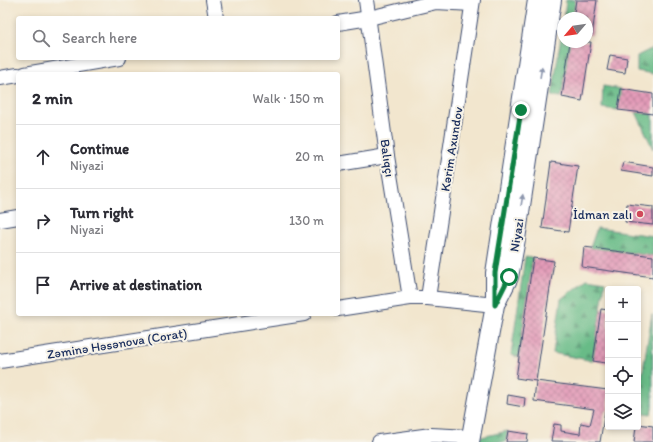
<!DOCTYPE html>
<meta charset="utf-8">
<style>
:root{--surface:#fff;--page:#f2f2f3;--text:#2b2b33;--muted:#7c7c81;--line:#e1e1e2}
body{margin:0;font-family:Itim,sans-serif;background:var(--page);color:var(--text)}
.controls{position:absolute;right:12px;bottom:12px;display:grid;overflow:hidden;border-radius:4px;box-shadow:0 2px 6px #0003}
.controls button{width:36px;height:36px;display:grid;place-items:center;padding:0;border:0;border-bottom:1px solid var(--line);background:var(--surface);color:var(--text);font:20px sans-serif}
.compass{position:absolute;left:557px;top:12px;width:36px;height:36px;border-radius:50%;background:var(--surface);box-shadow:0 2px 6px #0003;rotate:241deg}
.stop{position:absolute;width:12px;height:12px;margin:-9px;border:3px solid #0b8043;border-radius:50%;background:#fff}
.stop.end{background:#0b8043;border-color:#fff;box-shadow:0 1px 4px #0008}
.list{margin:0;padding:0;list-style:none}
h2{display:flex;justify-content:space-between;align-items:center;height:52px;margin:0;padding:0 16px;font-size:17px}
h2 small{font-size:13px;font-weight:400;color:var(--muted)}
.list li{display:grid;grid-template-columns:26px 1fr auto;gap:12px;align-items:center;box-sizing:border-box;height:64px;padding:0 16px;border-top:1px solid var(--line)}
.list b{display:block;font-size:15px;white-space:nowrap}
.list p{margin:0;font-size:13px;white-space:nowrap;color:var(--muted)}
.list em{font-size:13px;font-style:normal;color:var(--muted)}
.icon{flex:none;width:22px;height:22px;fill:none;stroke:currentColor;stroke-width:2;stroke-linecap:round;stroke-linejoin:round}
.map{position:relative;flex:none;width:653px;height:442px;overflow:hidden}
.search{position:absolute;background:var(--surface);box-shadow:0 2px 6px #0003;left:16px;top:16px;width:324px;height:44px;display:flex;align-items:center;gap:10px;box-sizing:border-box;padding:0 14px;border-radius:4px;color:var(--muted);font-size:15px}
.panel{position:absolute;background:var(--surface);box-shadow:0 2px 6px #0003;left:16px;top:72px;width:324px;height:244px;border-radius:4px}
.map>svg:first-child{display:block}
</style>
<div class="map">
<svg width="653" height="442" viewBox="0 0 653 442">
<defs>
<pattern id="forest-firs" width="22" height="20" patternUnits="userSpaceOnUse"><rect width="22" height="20" fill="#68bb87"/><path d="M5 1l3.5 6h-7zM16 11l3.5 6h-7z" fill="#559872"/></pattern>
<pattern id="building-cross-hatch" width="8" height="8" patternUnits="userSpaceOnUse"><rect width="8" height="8" fill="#e39bb8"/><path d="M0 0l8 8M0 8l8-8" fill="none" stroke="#b77f99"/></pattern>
</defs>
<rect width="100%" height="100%" fill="#f7f3e8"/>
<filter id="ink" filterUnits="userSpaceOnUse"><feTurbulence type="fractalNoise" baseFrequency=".025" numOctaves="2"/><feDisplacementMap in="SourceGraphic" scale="8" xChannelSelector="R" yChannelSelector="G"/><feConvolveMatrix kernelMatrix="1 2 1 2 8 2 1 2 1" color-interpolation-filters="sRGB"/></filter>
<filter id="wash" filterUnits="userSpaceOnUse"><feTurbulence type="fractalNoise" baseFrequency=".012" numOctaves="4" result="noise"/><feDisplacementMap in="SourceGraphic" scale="16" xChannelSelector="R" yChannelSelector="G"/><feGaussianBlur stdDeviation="0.9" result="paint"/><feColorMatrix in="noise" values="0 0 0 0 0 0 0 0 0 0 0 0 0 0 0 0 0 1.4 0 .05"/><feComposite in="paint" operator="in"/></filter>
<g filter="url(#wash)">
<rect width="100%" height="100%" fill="#f2e6ce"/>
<!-- forest -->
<g fill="url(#forest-firs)" stroke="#427572">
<path d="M566,0H576L573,18H564Z"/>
<path d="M563,23V42H570L562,97L552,96Z"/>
<path d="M653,48V74L637,71V56Z"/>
<path d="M603,86L621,89L618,110L602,108Z"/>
<path d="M636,112L653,114V149Z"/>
<path d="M597,228L653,236V256L590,248Z"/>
<path d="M525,257L533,258L519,357L511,355Z"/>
<path d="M587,279L605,282L593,361L553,353L561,299Z"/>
<path d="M652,314L653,402L651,414L638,412V401Z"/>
<path d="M508,431L506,442H477V438Z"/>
</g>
<g id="blocks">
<!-- building -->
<g fill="url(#building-cross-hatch)">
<path d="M576,0H597L592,35H587V18H573Z"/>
<path d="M570,42H591L582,101L562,97Z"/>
<path d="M610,55L627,58L625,73L607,70Z"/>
<path d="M621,89L653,94V114L618,110Z"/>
<path d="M551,162L578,166L568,232L542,228Z"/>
<path d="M623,162L653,167V176L621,171Z"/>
<path d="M627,204L653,207V225L625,222Z"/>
<path d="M584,247L653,256V277L582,267Z"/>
<path d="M533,258L554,261L536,381L516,378Z"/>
<path d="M601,309L608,310V354L606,363L593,361Z"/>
<path d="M536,381L608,390V411H605L600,442L551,441L554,424L561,425V431L580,434L581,423L590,425L594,409L534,401Z"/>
<path d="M508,395L525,398L524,407L507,404Z"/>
<path d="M638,424L653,426V442H634L636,427H638Z"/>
<path d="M508,431L528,434L527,442H506Z"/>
</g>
</g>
</g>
<g filter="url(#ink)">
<use href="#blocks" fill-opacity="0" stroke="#3b4a6f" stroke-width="1"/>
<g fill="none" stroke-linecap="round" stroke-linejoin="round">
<!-- minor casing -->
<g stroke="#3b4a6f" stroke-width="16">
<g id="minor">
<path d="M213,0L216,18"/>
<path d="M366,0L387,156L410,298H428L495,305"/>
<path d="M338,23L369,18L436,2L472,4"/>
<path d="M25,74L119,58"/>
<path d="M0,78L18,75"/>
<path d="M338,164L387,156"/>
<path d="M0,220L18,217"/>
<path d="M428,298L473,0"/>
<path d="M338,309L410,298"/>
<path d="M0,361L304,314"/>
<path d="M379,442L431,435L470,437"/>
</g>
</g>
<!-- major casing -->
<g stroke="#3b4a6f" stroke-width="20">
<g id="major">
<path d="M497,301L509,277L516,239L552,0"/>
<path d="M470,442L495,305V273L537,0"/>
</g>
</g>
<!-- minor -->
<use href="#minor" stroke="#fff" stroke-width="14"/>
<!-- major -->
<use href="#major" stroke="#fff" stroke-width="18"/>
</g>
<!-- one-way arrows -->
<defs><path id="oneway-solid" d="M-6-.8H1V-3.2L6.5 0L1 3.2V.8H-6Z"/></defs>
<g fill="#8d97ae">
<use href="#oneway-solid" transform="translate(541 72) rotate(-81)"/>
<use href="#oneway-solid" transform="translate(522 200) rotate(-81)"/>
</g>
</g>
<g fill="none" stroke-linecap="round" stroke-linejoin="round" filter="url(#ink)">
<!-- route -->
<path stroke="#0b8043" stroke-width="5" d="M509,277L495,305V273L521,110"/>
</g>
<!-- markers -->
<circle fill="#d1495b" stroke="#f7f3e8" stroke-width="1.5" cx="640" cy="214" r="4"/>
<g text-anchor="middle" stroke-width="4" stroke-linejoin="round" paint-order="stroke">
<!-- street labels -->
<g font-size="13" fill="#1b2f5e" stroke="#f7f3e8">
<text transform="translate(451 149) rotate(-81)" y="5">Kərim Axundov</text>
<text transform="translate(388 158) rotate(82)" y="5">Balıqçı</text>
<text transform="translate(516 235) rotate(-81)" y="5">Niyazi</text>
<text transform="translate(117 343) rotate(-9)" y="5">Zəminə Həsənova (Corat)</text>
</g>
<!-- poi labels -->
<g font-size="13" fill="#1b2f5e" stroke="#f7f3e8" text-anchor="end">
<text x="632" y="219">İdman zalı</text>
</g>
</g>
</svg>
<div class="controls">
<button>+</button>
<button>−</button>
<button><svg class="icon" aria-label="locate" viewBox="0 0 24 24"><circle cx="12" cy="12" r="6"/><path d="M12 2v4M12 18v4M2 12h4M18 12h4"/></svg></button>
<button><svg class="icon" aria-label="layers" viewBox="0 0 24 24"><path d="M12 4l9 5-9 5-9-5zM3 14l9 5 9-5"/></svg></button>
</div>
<svg class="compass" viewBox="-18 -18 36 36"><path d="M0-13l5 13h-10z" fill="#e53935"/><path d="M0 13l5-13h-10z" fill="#7c7c81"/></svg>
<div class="stop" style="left:509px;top:277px"></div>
<div class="stop end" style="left:521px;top:110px"></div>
<div class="search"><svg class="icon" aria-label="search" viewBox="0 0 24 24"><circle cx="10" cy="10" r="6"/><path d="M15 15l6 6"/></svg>Search here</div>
<section class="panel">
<h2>2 min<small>Walk · 150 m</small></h2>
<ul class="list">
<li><svg class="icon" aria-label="ahead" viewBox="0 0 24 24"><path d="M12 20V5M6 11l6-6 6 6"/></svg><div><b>Continue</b><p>Niyazi</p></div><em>20 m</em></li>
<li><svg class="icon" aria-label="right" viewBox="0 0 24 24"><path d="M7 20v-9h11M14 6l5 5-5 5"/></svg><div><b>Turn right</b><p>Niyazi</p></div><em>130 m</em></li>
<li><svg class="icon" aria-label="arrive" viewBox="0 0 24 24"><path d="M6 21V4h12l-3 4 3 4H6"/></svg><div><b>Arrive at destination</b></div></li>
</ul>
</section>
</div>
